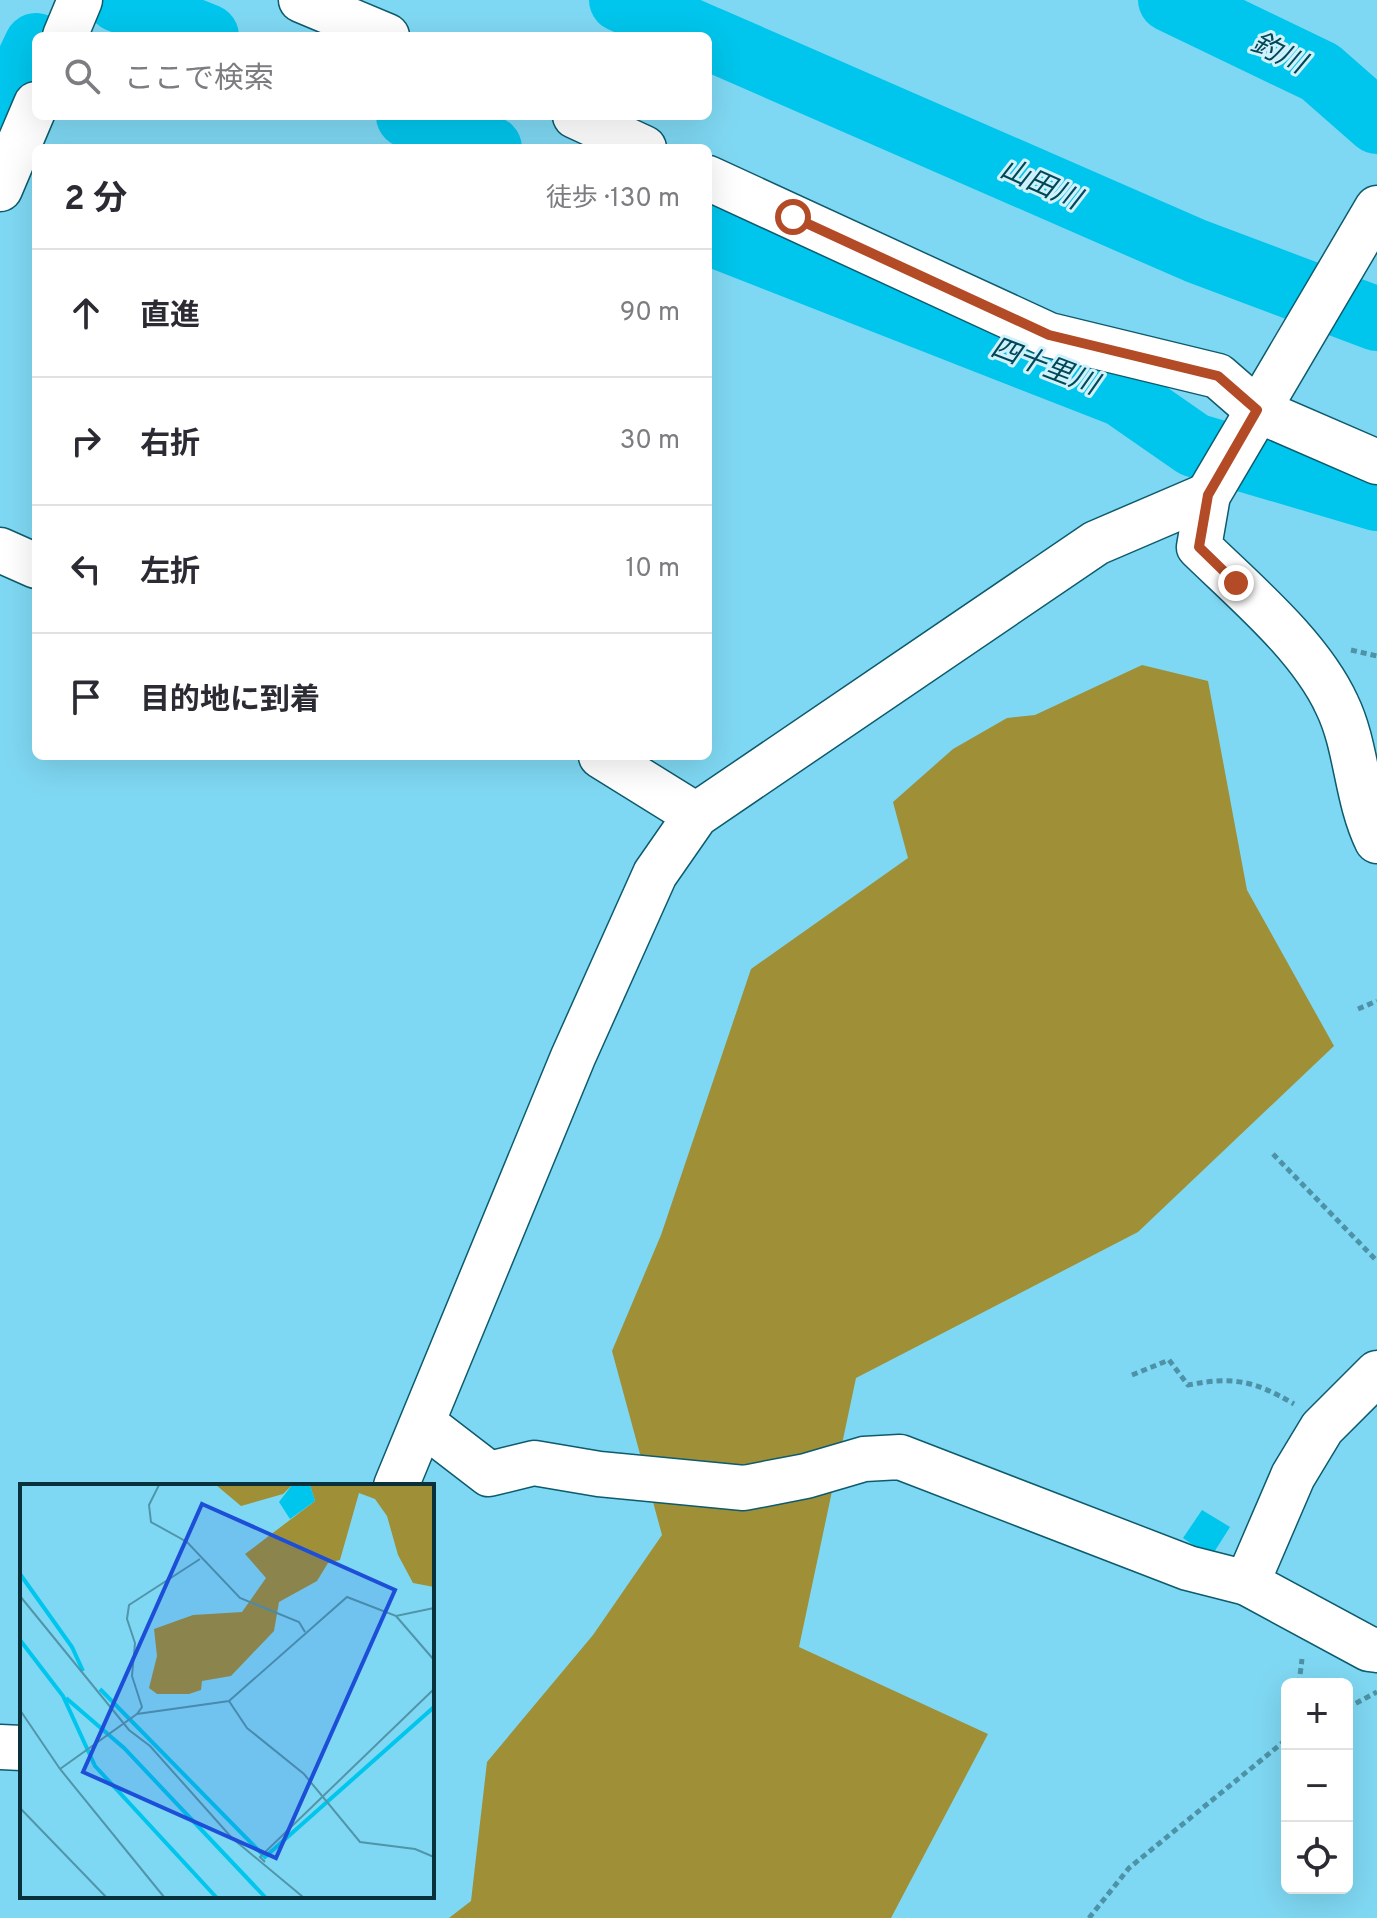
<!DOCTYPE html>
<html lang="ja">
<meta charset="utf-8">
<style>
:root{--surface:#fff;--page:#f2f2f3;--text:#2b2b33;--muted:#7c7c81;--line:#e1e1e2}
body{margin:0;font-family:Overpass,"Noto Sans JP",sans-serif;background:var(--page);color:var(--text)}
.controls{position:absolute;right:24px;bottom:24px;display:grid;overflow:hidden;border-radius:12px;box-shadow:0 8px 32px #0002}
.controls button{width:72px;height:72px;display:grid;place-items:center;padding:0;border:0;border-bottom:2px solid var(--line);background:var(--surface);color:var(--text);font:40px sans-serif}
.stop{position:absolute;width:24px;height:24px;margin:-18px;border:6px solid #b34b27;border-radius:50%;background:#fff}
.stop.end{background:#b34b27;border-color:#fff;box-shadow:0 2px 8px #0008}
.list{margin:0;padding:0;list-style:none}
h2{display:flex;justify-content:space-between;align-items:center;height:104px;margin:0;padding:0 32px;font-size:34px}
h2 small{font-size:26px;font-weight:400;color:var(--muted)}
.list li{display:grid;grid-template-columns:52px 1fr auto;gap:24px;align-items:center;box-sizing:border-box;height:128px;padding:0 32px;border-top:2px solid var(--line)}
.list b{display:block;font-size:30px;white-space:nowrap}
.list em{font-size:26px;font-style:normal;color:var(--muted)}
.icon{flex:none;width:44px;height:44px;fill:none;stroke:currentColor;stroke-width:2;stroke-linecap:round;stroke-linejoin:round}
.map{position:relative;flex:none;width:1377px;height:1918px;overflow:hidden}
.search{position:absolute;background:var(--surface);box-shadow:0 8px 32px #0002;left:32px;top:32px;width:680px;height:88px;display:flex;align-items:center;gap:20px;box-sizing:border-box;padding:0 28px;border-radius:12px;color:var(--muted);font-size:30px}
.panel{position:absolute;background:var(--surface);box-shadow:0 8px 32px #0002;left:32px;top:144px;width:680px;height:616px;border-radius:12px}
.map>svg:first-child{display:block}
</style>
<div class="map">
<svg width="1377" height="1918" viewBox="0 0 1377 1918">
<rect width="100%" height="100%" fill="#7fd8f3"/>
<!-- forest -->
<path fill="#9f8f36" d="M1142,665L1208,681L1247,890L1334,1046L1138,1232L856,1378L799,1647L988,1734L891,1918H449L471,1901L487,1762L593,1635L662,1535L612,1351L661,1235L751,969L908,858L893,802L953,749L1007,718L1035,715Z"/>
<!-- water -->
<path fill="#00c5ec" d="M1202,1510L1230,1527L1211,1557L1183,1538Z"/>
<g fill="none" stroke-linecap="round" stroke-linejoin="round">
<!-- river -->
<g stroke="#00c5ec" stroke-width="64">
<path d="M118,0L207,36"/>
<path d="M621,0L703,36"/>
<path d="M1170,0L1320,72L1377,122"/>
<path d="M708,38L1196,251L1377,319"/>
<path d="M408,116L490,148"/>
<path d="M0,121L36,45"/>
<path d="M708,233L1122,395L1194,445L1377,499"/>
</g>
<!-- street casing -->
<g stroke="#0d5b6d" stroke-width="47">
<g id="street">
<path d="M301,0L387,36"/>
<path d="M65,36L80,0"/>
<path d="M575,116L644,148"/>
<path d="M708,178L1049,335L1218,376L1257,410L1377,462"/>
<path d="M0,189L36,104"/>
<path d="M1377,208L1208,495L1199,547C1245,592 1310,646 1337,705C1357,746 1356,798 1377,841"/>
<path d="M0,550L36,566"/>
<path d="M601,756L696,815"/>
<path d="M424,1424L489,1474L534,1463L599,1474L744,1488L806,1476L864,1459L900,1457L1188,1568L1247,1583L1369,1649L1377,1650"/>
<path d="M1247,1583L1293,1476L1322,1428L1377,1373"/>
</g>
</g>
<!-- secondary casing -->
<g stroke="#0d5b6d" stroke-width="47">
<g id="secondary">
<path d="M396,1486L573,1057L655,874L696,815L1096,543L1208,495"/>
<path d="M0,1747L22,1748"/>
</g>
</g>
<!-- path -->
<g stroke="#4d92a6" stroke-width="5" stroke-dasharray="6 4" stroke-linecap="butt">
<path d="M1351,650L1377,656"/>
<path d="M1358,1009L1377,1001"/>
<path d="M1273,1154L1377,1261"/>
<path d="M1132,1375L1169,1360L1188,1385C1234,1376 1255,1381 1294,1404"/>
<path d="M1299,1684L1302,1659"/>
<path d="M1347,1708L1377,1692"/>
<path d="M1089,1918L1129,1868L1287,1739"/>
</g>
<!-- street -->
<use href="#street" stroke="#fff" stroke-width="44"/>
<!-- secondary -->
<use href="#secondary" stroke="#fff" stroke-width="44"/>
</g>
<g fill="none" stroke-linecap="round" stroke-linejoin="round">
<!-- route -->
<path stroke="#b34b27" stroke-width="10" d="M793,217L1049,335L1218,376L1257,410L1208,495L1199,547L1236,583"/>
</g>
<g text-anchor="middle" stroke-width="6" stroke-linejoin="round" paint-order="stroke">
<!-- water labels -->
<g font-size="28" font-style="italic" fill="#004757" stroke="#cff1fb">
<text transform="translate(1279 52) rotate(26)" y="10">釣川</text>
<text transform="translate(1041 183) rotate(24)" y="10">山田川</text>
<text transform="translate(1045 365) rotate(21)" y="10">四十里川</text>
</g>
</g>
<!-- overview -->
<g transform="translate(20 1484)">
<rect width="414" height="414" fill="#7fd8f3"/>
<path d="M196,1H272L263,10L221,22ZM290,1H414V103L393,99L378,71L367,32L355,15L339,9L320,76L308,79L297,97L259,118L254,147L211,192L182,197L181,206L169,210H137L129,204L137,172L134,145L173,131L222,128L246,94L225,70L295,17Z" fill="#9f8f36"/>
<path d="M272,1H290L295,17L270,35L259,18Z" fill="#00c5ec"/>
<path fill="none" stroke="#00c5ec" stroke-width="4" d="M0,90L52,163L63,187M0,156L43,212L75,282L196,413M80,205L245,373L414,223M46,214L104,264L245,413"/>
<path fill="none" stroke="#5095aa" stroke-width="2" d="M139,1L129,21L131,38L167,58L220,114L279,138L285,148M0,112L109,246L130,262L212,354L283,413M376,132L414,176M209,217L227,244L284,290L340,358L395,365L414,373M0,226L40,285L144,413M117,230L122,223L112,192L115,159L107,135L109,121L180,75M40,285L117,230L209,217L327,113L376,132L414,124M0,324L86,413M245,378L240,373L414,205"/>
<path fill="#1d4ed8" fill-opacity="0.15" stroke="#1d4ed8" stroke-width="4" d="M182,20L375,106L256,374L63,288Z"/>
<rect width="414" height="414" fill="none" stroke="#09313c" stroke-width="4"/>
</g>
</svg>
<div class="controls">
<button>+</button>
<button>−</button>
<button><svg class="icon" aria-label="locate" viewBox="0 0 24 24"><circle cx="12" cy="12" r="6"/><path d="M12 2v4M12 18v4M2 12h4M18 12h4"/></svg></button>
</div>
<div class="stop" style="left:793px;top:217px"></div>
<div class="stop end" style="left:1236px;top:583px"></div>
<div class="search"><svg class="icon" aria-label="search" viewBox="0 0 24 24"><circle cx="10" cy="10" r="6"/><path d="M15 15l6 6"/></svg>ここで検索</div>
<section class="panel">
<h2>2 分<small>徒歩 · 130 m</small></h2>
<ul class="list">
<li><svg class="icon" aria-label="ahead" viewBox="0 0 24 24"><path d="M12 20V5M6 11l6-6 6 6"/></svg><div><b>直進</b></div><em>90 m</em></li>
<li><svg class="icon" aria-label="right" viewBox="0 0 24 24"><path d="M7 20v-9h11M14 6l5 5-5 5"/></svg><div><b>右折</b></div><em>30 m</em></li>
<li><svg class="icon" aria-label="left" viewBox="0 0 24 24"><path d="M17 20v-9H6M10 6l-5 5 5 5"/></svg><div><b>左折</b></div><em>10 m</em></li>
<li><svg class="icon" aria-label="arrive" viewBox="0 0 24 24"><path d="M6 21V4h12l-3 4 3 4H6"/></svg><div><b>目的地に到着</b></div></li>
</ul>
</section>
</div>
